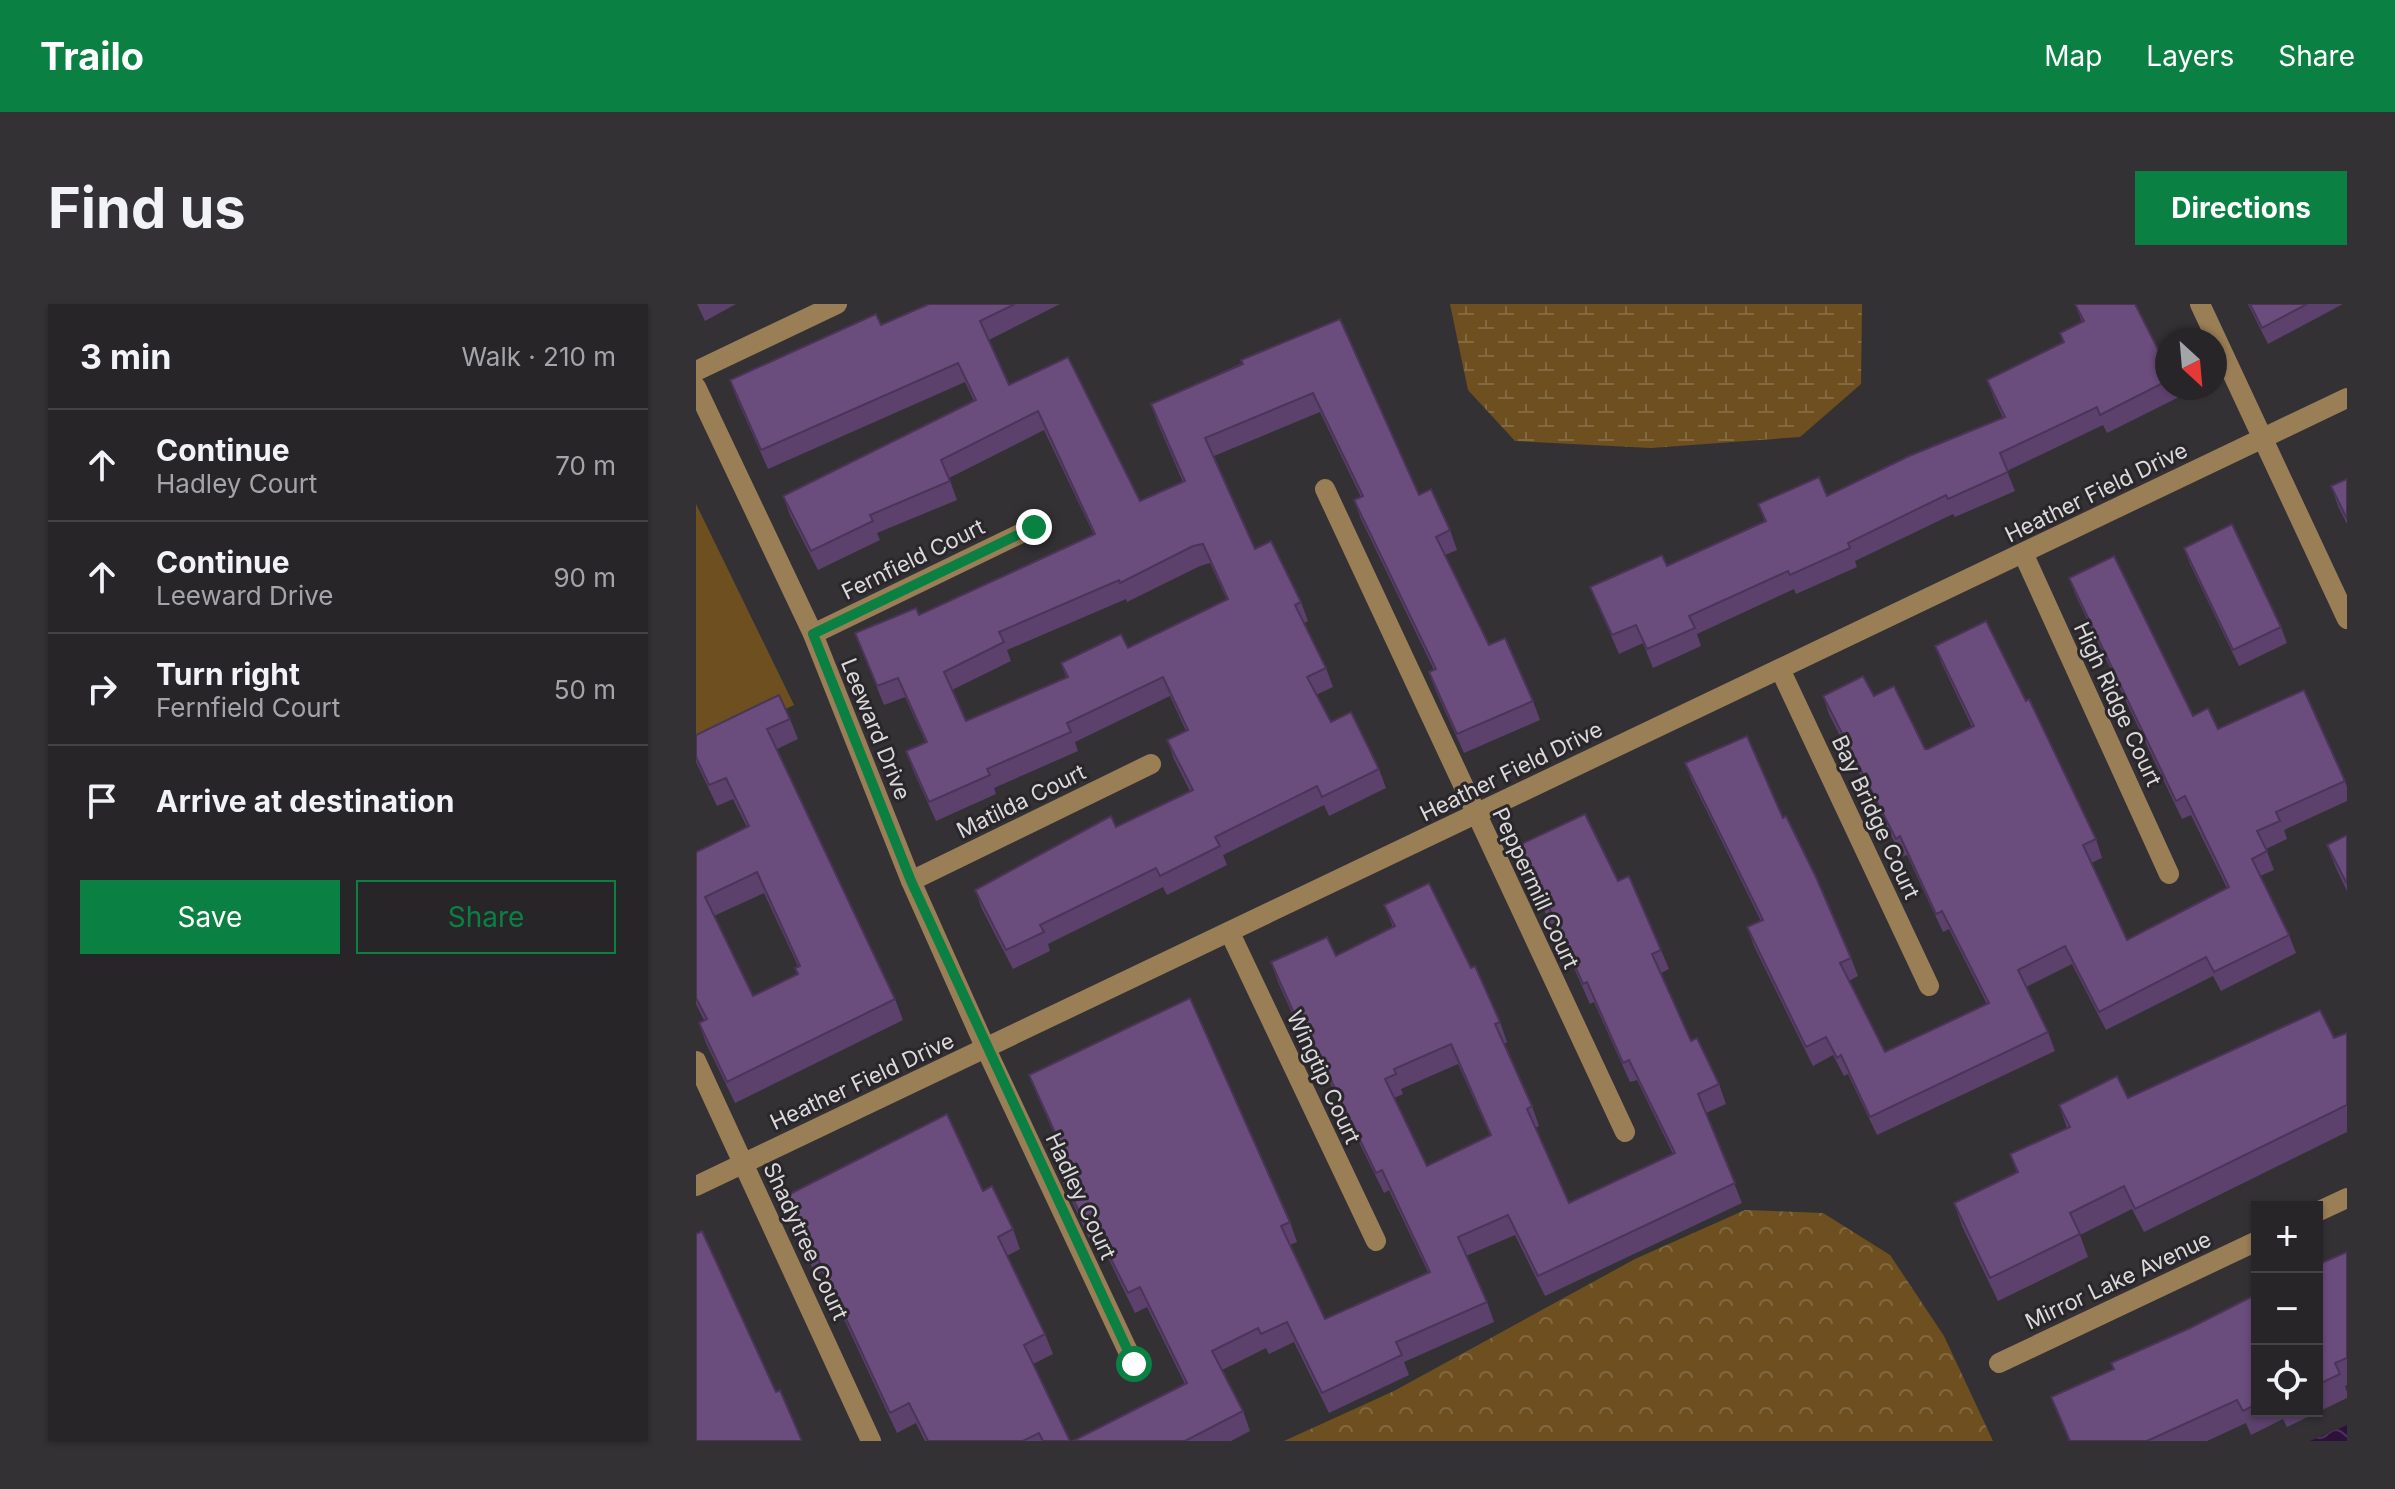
<!DOCTYPE html>
<meta charset="utf-8">
<style>
:root{--surface:#272528;--page:#333134;--text:#f1f3f6;--muted:#a4a5a8;--line:#434245;--accent:#0b8043}
body{margin:0;font-family:Inter,sans-serif;background:var(--page);color:var(--text)}
.controls{position:absolute;right:24px;bottom:24px;display:grid;overflow:hidden;border-radius:0px;box-shadow:0 2px 6px #0004}
.controls button{width:72px;height:72px;display:grid;place-items:center;padding:0;border:0;border-bottom:2px solid var(--line);background:var(--surface);color:var(--text);font:40px sans-serif}
.compass{position:absolute;left:1459px;top:24px;width:72px;height:72px;border-radius:50%;background:var(--surface);box-shadow:0 2px 6px #0004;rotate:154deg}
.stop{position:absolute;width:24px;height:24px;margin:-18px;border:6px solid #0b8043;border-radius:50%;background:#fff}
.stop.end{background:#0b8043;border-color:#fff;box-shadow:0 2px 8px #0008}
.list{margin:0;padding:0;list-style:none}
h2{display:flex;justify-content:space-between;align-items:center;height:104px;margin:0;padding:0 32px;font-size:34px}
h2 small{font-size:26px;font-weight:400;color:var(--muted)}
.list li{display:grid;grid-template-columns:52px 1fr auto;gap:24px;align-items:center;box-sizing:border-box;height:112px;padding:0 32px;border-top:2px solid var(--line)}
.list b{display:block;font-size:30px;white-space:nowrap}
.list p{margin:0;font-size:26px;white-space:nowrap;color:var(--muted)}
.list em{font-size:26px;font-style:normal;color:var(--muted)}
.actions{display:flex;gap:16px;padding:24px 32px}
.actions a{flex:1;padding:18px 0;border:2px solid var(--accent);border-radius:0px;text-align:center;font-size:28px;color:var(--accent)}
.actions .main{background:var(--accent);color:#fff}
.icon{flex:none;width:44px;height:44px;fill:none;stroke:currentColor;stroke-width:2;stroke-linecap:round;stroke-linejoin:round}
.map{position:relative;flex:none;width:1651px;height:1137px;overflow:hidden;border-radius:0px}
header{display:flex;align-items:center;gap:48px;box-sizing:border-box;height:112px;padding:0 40px;background:var(--accent);color:#fff}
header strong{font-size:38px}
nav{display:flex;gap:44px;margin-inline-start:auto;font-size:28px}
.intro{display:flex;align-items:center;justify-content:space-between;box-sizing:border-box;height:192px;padding:0 48px}
h1{margin:0;font-size:56px}
.button{padding:20px 36px;border-radius:0px;background:var(--accent);color:#fff;font-size:28px;font-weight:700}
main{display:flex;gap:48px;padding:0 48px}
aside{flex:1;background:var(--surface);border-radius:0px;box-shadow:0 2px 6px #0004}
.map>svg:first-child{display:block}
</style>
<header>
<strong>Trailo</strong>
<nav><a>Map</a><a>Layers</a><a>Share</a></nav>
</header>
<div class="intro"><h1>Find us</h1><a class="button">Directions</a></div>
<main>
<aside>
<h2>3 min<small>Walk · 210 m</small></h2>
<ul class="list">
<li><svg class="icon" aria-label="ahead" viewBox="0 0 24 24"><path d="M12 20V5M6 11l6-6 6 6"/></svg><div><b>Continue</b><p>Hadley Court</p></div><em>70 m</em></li>
<li><svg class="icon" aria-label="ahead" viewBox="0 0 24 24"><path d="M12 20V5M6 11l6-6 6 6"/></svg><div><b>Continue</b><p>Leeward Drive</p></div><em>90 m</em></li>
<li><svg class="icon" aria-label="right" viewBox="0 0 24 24"><path d="M7 20v-9h11M14 6l5 5-5 5"/></svg><div><b>Turn right</b><p>Fernfield Court</p></div><em>50 m</em></li>
<li><svg class="icon" aria-label="arrive" viewBox="0 0 24 24"><path d="M6 21V4h12l-3 4 3 4H6"/></svg><div><b>Arrive at destination</b></div></li>
</ul>
<div class="actions"><a class="main">Save</a><a>Share</a></div>
</aside>
<div class="map">
<svg width="1651" height="1137" viewBox="0 0 1651 1137">
<defs>
<pattern id="forest-crowns" width="20" height="18" patternUnits="userSpaceOnUse" patternTransform="scale(2)"><rect width="20" height="18" fill="#6e5020"/><path d="M2 6a3 3 0 1 1 6 0M12 15a3 3 0 1 1 6 0" fill="none" stroke="#826940"/></pattern>
<pattern id="wetland-marsh" width="20" height="14" patternUnits="userSpaceOnUse" patternTransform="scale(2)"><rect width="20" height="14" fill="#6e5020"/><path d="M1 5h8M5 5V1M11 12h8M15 12V8" fill="none" stroke="#826940"/></pattern>
<pattern id="water-waves" width="16" height="10" patternUnits="userSpaceOnUse" patternTransform="scale(2)"><rect width="16" height="10" fill="#2d103c"/><path d="M0 5q4-4 8 0t8 0" fill="none" stroke="#4b3258"/></pattern>
</defs>
<rect width="100%" height="100%" fill="#343135"/>
<!-- forest -->
<path fill="url(#forest-crowns)" d="M1049,906L1127,909L1194,951L1248,1032L1297,1137H588L698,1087L939,955Z"/>
<!-- wetland -->
<path fill="url(#wetland-marsh)" d="M754,0H1166L1165,80L1104,133L955,144L819,137L772,86Z"/>
<!-- park -->
<path fill="#6e5020" d="M0,200L98,401L0,448Z"/>
<!-- water -->
<path fill="url(#water-waves)" d="M1651,1121V1137H1614Z"/>
<g fill="none" stroke-linecap="round" stroke-linejoin="round">
<!-- minor -->
<g stroke="#9a7e56" stroke-width="20">
<path d="M1504,0L1651,315"/>
<path d="M0,67L141,0"/>
<path d="M0,83L117,330L215,577L290,745L438,1060"/>
<path d="M629,185L929,828"/>
<path d="M1327,249L1473,570"/>
<path d="M117,330L338,223"/>
<path d="M1084,365L1233,682"/>
<path d="M215,577L455,460"/>
<path d="M534,629L680,937"/>
<path d="M0,757L175,1137"/>
<path d="M0,882L1651,94"/>
<path d="M1621,908L1651,894"/>
<path d="M1303,1059L1561,937"/>
</g>
</g>
<!-- wall -->
<g fill="#5b416c" fill-rule="evenodd">
<path d="M1,0H40L9,17Z"/>
<path d="M233,0H364L293,36L313,81L444,197L487,178L462,120L455,100L644,15L723,191L754,226L761,246L749,251L793,341L837,397L844,416L768,449L740,387L733,368L738,366L665,215L658,196L665,193L624,108L518,152L559,245L605,298L612,317L608,319L630,364L637,383L620,391L635,418L683,465L690,484L633,512L628,501L527,551L531,561L471,591L467,583L352,640L354,647L317,665L286,605L279,586L420,523L494,487L478,455L471,436L490,427L474,392L379,438L382,447L298,484L300,490L240,517L217,466L210,447L230,439L209,393L188,401L159,329L223,311L398,231L348,126L253,174L261,196L181,229L184,236L122,266L94,211L87,192L278,97L269,78L72,165L41,95L34,76L185,21ZM514,259L531,296L432,344L365,359L370,373L270,417L256,386L315,357L311,346L430,295L431,298L504,262Z"/>
<path d="M1379,0L1471,63V84H1480L1483,93L1411,129L1407,121L1311,167L1319,187L1259,213L1257,210L1159,257L1161,263L1100,290L1098,285L1001,330L1005,342L957,364L947,339L923,350L894,283L971,262L1069,218L1062,200L1131,192L1307,114L1298,94L1291,76L1367,38L1364,29L1386,18Z"/>
<path d="M1552,0H1647L1572,40Z"/>
<path d="M1651,175V220L1642,202L1635,182Z"/>
<path d="M1488,244L1585,323L1591,339L1543,362L1494,260Z"/>
<path d="M1373,274L1497,412L1522,425L1649,477L1651,483V497L1588,526L1591,535L1570,545L1578,566L1564,572L1593,631L1600,649L1525,687L1517,672L1410,726L1376,660L1330,683L1352,728L1359,747L1181,831L1152,770L1148,772L1137,751L1117,762L1058,642L1051,623L1065,617L996,477L989,459L1087,514L1155,654L1162,672L1153,677L1189,748L1291,700L1253,625L1247,628L1211,551L1206,553L1133,410L1127,392H1178L1229,445H1232L1276,423L1246,360L1239,342L1330,397L1400,535L1406,554L1395,559L1431,636L1531,584L1495,511L1486,515L1380,292Z"/>
<path d="M94,415L102,435L81,445L199,695L207,716L39,799L10,739L3,719L8,716L0,700V548L51,523L37,495L21,502L0,458V431ZM68,589L102,662L99,664L101,671L57,692L18,612Z"/>
<path d="M1651,531V587L1640,564L1631,541Z"/>
<path d="M819,543L922,577L965,646L973,665L965,669L995,737L1023,780L1030,800L1010,809L1046,899L849,992L819,931L770,952L791,998L798,1018L708,1058L713,1071L633,1109L598,1038L573,1050L570,1044L526,1066L547,1107L554,1127L535,1137H377L489,1080L451,1003L439,1009L401,931L393,934L367,878L360,858L369,854L341,791L333,771L594,918L601,938L594,941L629,1015L732,968L693,886L688,889L612,734L608,736L582,678L575,658L640,652L697,623L688,601L775,664L804,718L811,738L808,740L836,802L843,822L839,824L873,899L977,850L941,776L934,778L898,698L894,700L858,619L855,620L826,562ZM762,760L794,831L731,862L698,794L707,790L705,785Z"/>
<path d="M1651,729V828L1448,928L1436,905L1384,931L1392,953L1302,997L1266,922L1258,899L1321,869L1314,850L1371,824L1363,801L1432,794L1638,734Z"/>
<path d="M287,887L317,925L324,945L311,952L349,1030L357,1050L337,1060L374,1137H229L220,1119L201,1129L126,968L120,971L92,915L84,895Z"/>
<path d="M1651,948V1081L1649,1082L1651,1088V1094L1591,1123L1587,1115L1555,1131L1550,1119L1511,1137H1373L1355,1093L1418,1065L1561,990V1107H1621V961Z"/>
</g>
<!-- building -->
<g fill="#6a4c7d" stroke="#4a3558" stroke-width="2" fill-rule="evenodd">
<path d="M233,0H319L284,17L313,81L372,53L444,197L489,177L455,100L547,60L545,56L644,15L723,191L735,185L754,226L740,233L793,341L809,334L837,397L761,430L733,368L740,365L658,196L667,192L617,89L509,134L559,245L575,237L605,298L599,301L630,364L611,373L635,418L655,408L683,465L626,493L621,482L519,533L524,542L464,572L460,564L344,621L348,628L310,646L279,586L415,512L420,523L497,486L471,436L492,426L467,373L371,419L375,428L291,465L294,471L233,498L210,447L231,438L202,374L181,382L159,329L220,304L223,311L399,230L342,107L245,156L254,177L174,211L177,217L115,247L87,192L280,96L262,59L65,146L34,76L180,10L185,21ZM507,240L532,295L432,344L425,330L365,359L372,373L270,417L248,368L308,338L303,328L423,276L424,279L497,242Z"/>
<path d="M1379,0H1439L1471,63V77L1404,111L1401,103L1304,149L1312,168L1252,195L1250,191L1152,239L1154,244L1094,271L1092,267L993,312L999,324L951,345L940,321L916,331L894,283L966,251L971,262L1070,217L1062,200L1123,173L1131,192L1213,152L1309,113L1291,76L1368,38L1364,29L1388,17Z"/>
<path d="M1554,0H1611L1566,24Z"/>
<path d="M1651,175V215L1635,182Z"/>
<path d="M1536,220L1585,323L1537,346L1488,244Z"/>
<path d="M1418,252L1497,412L1512,404L1522,425L1608,386L1649,477L1580,508L1584,517L1561,527L1571,547L1556,555L1593,631L1518,668L1510,653L1403,708L1369,642L1322,666L1352,728L1174,813L1145,751L1141,754L1130,733L1110,743L1051,623L1067,616L989,459L1051,432L1087,514L1090,512L1120,573L1155,654L1144,659L1189,748L1293,699L1246,607L1240,610L1204,532L1200,535L1127,392L1167,372L1178,392L1198,382L1229,445H1232L1278,422L1239,342L1290,317L1330,397L1333,395L1400,535L1387,541L1431,636L1533,583L1489,492L1480,497L1373,274Z"/>
<path d="M83,391L94,415L71,425L199,695L31,778L3,719L11,715L0,694V548L53,522L30,474L13,481L0,453V431ZM61,568L104,662L99,664L102,670L57,692L9,593Z"/>
<path d="M889,510L922,577L933,572L965,646L956,650L995,737L1001,734L1023,780L1002,790L1039,879L842,972L812,911L762,933L791,998L700,1038L706,1051L626,1089L591,1018L565,1030L562,1024L516,1047L547,1107L489,1137H377L491,1079L444,983L432,989L393,911L386,914L360,858L370,853L333,771L494,694L594,918L585,922L629,1015L734,968L686,866L680,869L605,714L601,716L575,658L631,633L640,652L699,622L688,601L733,579L775,664L779,662L804,718L799,720L836,802L831,805L873,899L979,849L933,756L927,759L891,678L887,680L851,599L847,600L819,543ZM755,740L795,831L731,862L689,775L700,770L698,765Z"/>
<path d="M1651,531V580L1631,541Z"/>
<path d="M1624,706L1638,734L1651,729V801L1439,905L1428,882L1374,909L1384,930L1294,974L1258,899L1322,868L1314,850L1374,823L1363,801L1421,772L1432,794Z"/>
<path d="M251,810L287,887L296,882L317,925L302,933L349,1030L328,1041L374,1137H347L343,1129L327,1137H232L213,1099L194,1109L119,948L112,951L84,895Z"/>
<path d="M6,927L80,1088L84,1086L106,1137H0V930Z"/>
<path d="M1651,948V1054L1639,1059L1644,1070L1621,1081V961Z"/>
<path d="M1561,990V1100L1547,1107L1541,1096L1451,1137H1374L1355,1093L1418,1065L1415,1059L1494,1024Z"/>
</g>
<g fill="none" stroke-linecap="round" stroke-linejoin="round">
<!-- route -->
<path stroke="#0b8043" stroke-width="10" d="M338,223L117,330L215,577L438,1060"/>
</g>
<g text-anchor="middle" stroke-width="6" stroke-linejoin="round" paint-order="stroke">
<!-- street labels -->
<g font-size="22" fill="#dbd9dc" stroke="#2a272b">
<text transform="translate(1400 188) rotate(-26)" y="8">Heather Field Drive</text>
<text transform="translate(217 255) rotate(-26)" y="8">Fernfield Court</text>
<text transform="translate(1422 400) rotate(65)" y="8">High Ridge Court</text>
<text transform="translate(180 425) rotate(68)" y="8">Leeward Drive</text>
<text transform="translate(815 467) rotate(-26)" y="8">Heather Field Drive</text>
<text transform="translate(325 497) rotate(-26)" y="8">Matilda Court</text>
<text transform="translate(1180 513) rotate(65)" y="8">Bay Bridge Court</text>
<text transform="translate(840 584) rotate(65)" y="8">Peppermill Court</text>
<text transform="translate(628 773) rotate(65)" y="8">Wingtip Court</text>
<text transform="translate(166 777) rotate(-25)" y="8">Heather Field Drive</text>
<text transform="translate(385 892) rotate(65)" y="8">Hadley Court</text>
<text transform="translate(110 937) rotate(65)" y="8">Shadytree Court</text>
<text transform="translate(1422 976) rotate(-25)" y="8">Mirror Lake Avenue</text>
</g>
</g>
</svg>
<div class="controls">
<button>+</button>
<button>−</button>
<button><svg class="icon" aria-label="locate" viewBox="0 0 24 24"><circle cx="12" cy="12" r="6"/><path d="M12 2v4M12 18v4M2 12h4M18 12h4"/></svg></button>
</div>
<svg class="compass" viewBox="-18 -18 36 36"><path d="M0-13l5 13h-10z" fill="#e53935"/><path d="M0 13l5-13h-10z" fill="#a4a5a8"/></svg>
<div class="stop" style="left:438px;top:1060px"></div>
<div class="stop end" style="left:338px;top:223px"></div>
</div>
</main>
